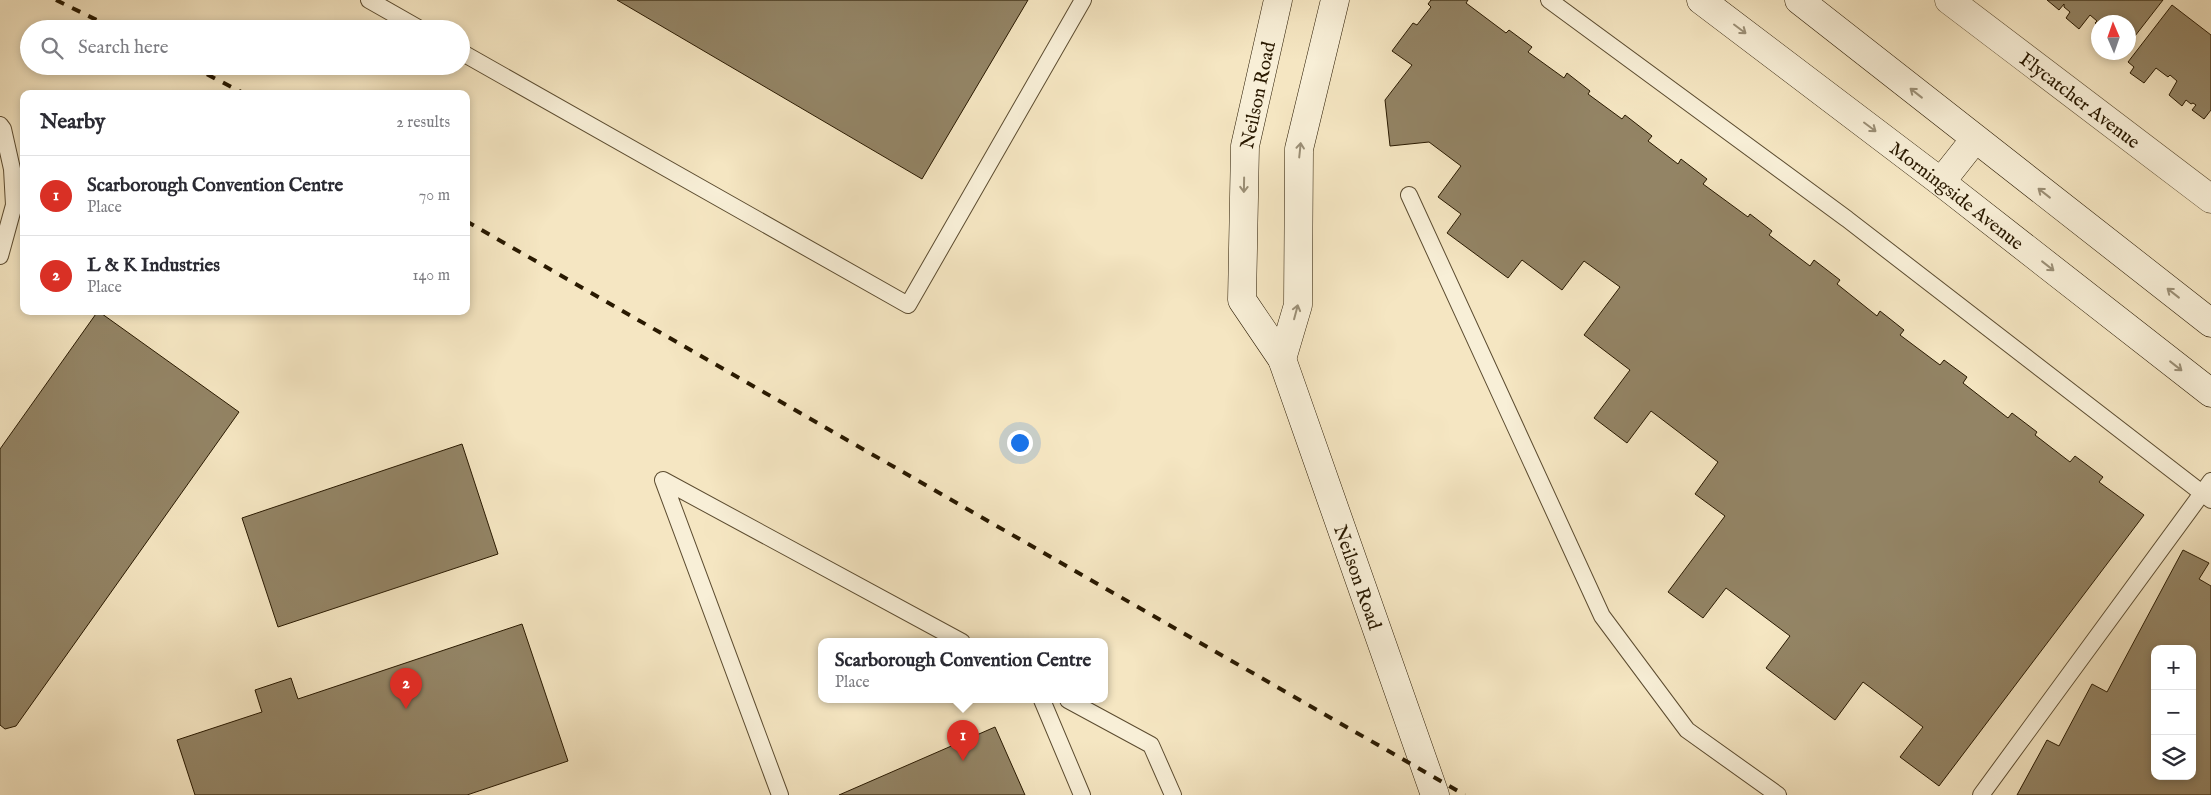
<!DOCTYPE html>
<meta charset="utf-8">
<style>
:root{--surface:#fff;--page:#f2f2f3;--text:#2b2b33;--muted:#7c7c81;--line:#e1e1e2;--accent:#d93025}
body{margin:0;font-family:"IM FELL English",serif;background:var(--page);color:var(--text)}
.controls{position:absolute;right:15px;bottom:15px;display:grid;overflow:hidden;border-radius:10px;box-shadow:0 2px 8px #0003}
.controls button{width:45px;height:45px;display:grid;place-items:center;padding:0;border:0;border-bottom:1px solid var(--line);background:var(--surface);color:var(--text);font:25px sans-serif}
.compass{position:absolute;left:2091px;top:15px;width:45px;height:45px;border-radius:50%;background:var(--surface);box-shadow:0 2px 8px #0003;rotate:358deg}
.you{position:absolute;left:1019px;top:442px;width:18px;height:18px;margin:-12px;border:4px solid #fff;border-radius:50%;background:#1a73e8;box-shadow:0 0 0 8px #1a73e833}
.badge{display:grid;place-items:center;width:32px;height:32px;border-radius:50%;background:var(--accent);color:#fff;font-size:16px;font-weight:700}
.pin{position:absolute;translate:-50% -41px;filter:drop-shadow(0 1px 2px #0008)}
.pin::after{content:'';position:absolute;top:26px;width:18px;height:15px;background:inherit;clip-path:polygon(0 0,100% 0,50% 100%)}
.popup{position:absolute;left:818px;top:638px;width:290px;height:65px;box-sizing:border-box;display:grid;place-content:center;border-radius:10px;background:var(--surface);filter:drop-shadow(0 1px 4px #0005);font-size:16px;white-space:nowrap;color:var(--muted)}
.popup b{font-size:19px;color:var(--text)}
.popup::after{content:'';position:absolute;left:50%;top:100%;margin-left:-10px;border:10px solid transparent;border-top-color:var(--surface)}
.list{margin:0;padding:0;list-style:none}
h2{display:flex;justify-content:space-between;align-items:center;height:65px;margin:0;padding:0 20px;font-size:21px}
h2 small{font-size:16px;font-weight:400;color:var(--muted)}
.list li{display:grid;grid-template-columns:32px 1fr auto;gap:15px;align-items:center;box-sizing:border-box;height:80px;padding:0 20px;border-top:1px solid var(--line)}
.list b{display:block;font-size:19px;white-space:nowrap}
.list p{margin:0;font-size:16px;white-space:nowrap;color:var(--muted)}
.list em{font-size:16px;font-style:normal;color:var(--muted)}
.icon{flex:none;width:28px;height:28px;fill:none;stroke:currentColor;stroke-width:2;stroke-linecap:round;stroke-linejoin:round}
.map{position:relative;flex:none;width:2211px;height:795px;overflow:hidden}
.search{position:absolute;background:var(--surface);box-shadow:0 2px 8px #0003;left:20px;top:20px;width:450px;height:55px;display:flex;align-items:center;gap:12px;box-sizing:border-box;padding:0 18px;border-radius:28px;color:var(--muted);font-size:19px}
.panel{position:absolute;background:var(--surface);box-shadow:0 2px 8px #0003;left:20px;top:90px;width:450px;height:225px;border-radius:10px}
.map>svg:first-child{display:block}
</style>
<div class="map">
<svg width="2211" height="795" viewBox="0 0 2211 795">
<rect width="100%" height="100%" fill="#f5e6c2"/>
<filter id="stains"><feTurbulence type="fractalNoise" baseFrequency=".004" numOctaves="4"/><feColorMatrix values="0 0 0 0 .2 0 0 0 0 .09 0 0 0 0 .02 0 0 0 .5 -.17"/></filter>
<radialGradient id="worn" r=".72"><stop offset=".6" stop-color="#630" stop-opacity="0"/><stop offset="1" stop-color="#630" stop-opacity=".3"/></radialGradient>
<!-- building -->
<g fill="#938465" stroke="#291900" fill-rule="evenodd">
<path d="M617,0H1028L922,179Z"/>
<path d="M1431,0H1468L1466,3L1506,33L1509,30L1532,47L1528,52L1564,78L1567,73L1590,91L1588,94L1622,119L1625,115L1652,136L1648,141L1678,164L1681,159L1707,179L1703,184L1748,217L1750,214L1772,231L1769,235L1810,266L1814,260L1840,280L1837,284L1877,316L1880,311L1904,330L1900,335L1940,365L1944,360L1967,377L1963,383L2008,418L2012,413L2037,432L2035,435L2070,462L2075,456L2103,477L2099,482L2144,515L1939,786L1900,757L1923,727L1863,682L1835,720L1766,668L1790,636L1726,588L1703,618L1668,592L1725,516L1695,494L1718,462L1651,411L1627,443L1594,418L1630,370L1584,335L1620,287L1584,261L1562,290L1522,260L1508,278L1447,233L1461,214L1438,197L1461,166L1429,142L1390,146L1385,100L1412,65L1392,51L1413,23L1417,25L1431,7L1428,4Z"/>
<path d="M2047,0H2163L2128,45V22H2098V25L2095,23L2097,21L2090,15L2079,29L2066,18L2070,12L2064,7V4L2059,10Z"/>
<path d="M2172,5L2211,35V110L2204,119L2192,110L2196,105L2193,103L2191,104L2186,100L2182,106L2169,95L2177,81L2170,75L2168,77L2156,68L2144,83L2130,73L2134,67L2128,62Z"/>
<path d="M98,311L239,412L16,726L5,729L0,725V449Z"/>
<path d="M462,444L498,554L278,627L242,518Z"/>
<path d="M2183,550L2209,563L2199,579L2211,586V795H2017L2047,740L2059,746L2092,684L2107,692ZM2155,649H2192V776H2155Z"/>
<path d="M522,624L568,761L467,795H195L177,740L262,712L255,690L291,678L298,699Z"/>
<path d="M995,727L1025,795H839Z"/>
</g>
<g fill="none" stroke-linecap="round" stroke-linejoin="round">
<!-- lane casing -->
<g stroke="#5c4c30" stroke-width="18">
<g id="lane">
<path d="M369,0L420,29"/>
<path d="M1549,0L1847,219L2211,500"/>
<path d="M461,52L908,305L1083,0"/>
<path d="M0,125L3,129L12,169L14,205L0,256"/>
<path d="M1409,195L1602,616L1687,730L1778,795"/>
<path d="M1042,700L1082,795"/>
<path d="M1068,700L1151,745L1173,795"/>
<path d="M780,795L663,480L962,642"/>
<path d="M1981,795L2211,481"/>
</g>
</g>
<!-- street casing -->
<g stroke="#5c4c30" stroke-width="29">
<g id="street">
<path id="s1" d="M1949,0L2211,199"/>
</g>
</g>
<!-- secondary casing -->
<g stroke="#291900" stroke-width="29">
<g id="secondary">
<path id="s2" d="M1278,0L1245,146L1242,300L1282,359L1435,795"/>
<path id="s3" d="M1701,0L1941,182L2211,393"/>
<path d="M1799,0L2211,323"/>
<path d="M1941,182L1975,139"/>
<path d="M1282,359L1298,305L1299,149L1335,0"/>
</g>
</g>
<!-- lane -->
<use href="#lane" stroke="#f8efd7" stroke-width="16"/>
<!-- street -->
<use href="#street" stroke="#f8efd7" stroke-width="28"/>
<!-- secondary -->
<use href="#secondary" stroke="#f8efd7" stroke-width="28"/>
<!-- rail -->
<g stroke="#291900" stroke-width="4" stroke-dasharray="9 9" stroke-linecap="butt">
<path d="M56,0L115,29"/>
<path d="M191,66L245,94"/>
<path d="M466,221L1465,795"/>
</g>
</g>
<!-- one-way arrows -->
<defs><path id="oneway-shaft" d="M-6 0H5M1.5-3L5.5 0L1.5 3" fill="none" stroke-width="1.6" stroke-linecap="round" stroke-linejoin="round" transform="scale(1.25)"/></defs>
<g stroke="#9b8f76">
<use href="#oneway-shaft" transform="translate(1740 29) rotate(37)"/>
<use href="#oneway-shaft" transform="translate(1916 93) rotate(-142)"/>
<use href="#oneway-shaft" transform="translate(1870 127) rotate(37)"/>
<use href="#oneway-shaft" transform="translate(1300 150) rotate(-84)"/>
<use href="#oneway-shaft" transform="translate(1244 185) rotate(91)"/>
<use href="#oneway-shaft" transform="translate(2044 193) rotate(-142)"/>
<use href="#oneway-shaft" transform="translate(2048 266) rotate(38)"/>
<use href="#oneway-shaft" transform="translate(2173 293) rotate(-142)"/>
<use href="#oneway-shaft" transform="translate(1296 312) rotate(-75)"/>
<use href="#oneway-shaft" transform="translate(2176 366) rotate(38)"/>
</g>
<g text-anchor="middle" stroke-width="4" stroke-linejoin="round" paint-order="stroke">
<!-- street labels -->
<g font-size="19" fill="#291900" stroke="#f8efd7">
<text transform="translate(1257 95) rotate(-78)" y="7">Neilson Road</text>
<text dy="7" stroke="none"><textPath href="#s1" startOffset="165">Flycatcher Avenue</textPath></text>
<text dy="7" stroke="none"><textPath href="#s3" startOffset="322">Morningside Avenue</textPath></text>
<text dy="7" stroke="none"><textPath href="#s2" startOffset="606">Neilson Road</textPath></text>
</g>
</g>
<rect width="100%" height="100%" filter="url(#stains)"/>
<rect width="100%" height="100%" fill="url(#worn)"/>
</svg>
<div class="controls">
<button>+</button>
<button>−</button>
<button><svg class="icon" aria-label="layers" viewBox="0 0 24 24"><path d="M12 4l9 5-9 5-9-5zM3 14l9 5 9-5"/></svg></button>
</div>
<svg class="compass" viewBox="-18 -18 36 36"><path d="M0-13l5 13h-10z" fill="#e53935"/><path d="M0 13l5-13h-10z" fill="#7c7c81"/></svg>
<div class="you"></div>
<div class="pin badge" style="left:963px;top:761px">1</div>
<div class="popup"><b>Scarborough Convention Centre</b>Place</div>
<div class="pin badge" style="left:406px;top:709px">2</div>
<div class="search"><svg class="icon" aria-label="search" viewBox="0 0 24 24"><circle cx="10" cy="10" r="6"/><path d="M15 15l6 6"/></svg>Search here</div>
<section class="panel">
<h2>Nearby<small>2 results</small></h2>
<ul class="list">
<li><span class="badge">1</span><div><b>Scarborough Convention Centre</b><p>Place</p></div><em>70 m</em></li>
<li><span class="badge">2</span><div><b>L &amp; K Industries</b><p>Place</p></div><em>140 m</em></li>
</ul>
</section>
</div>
